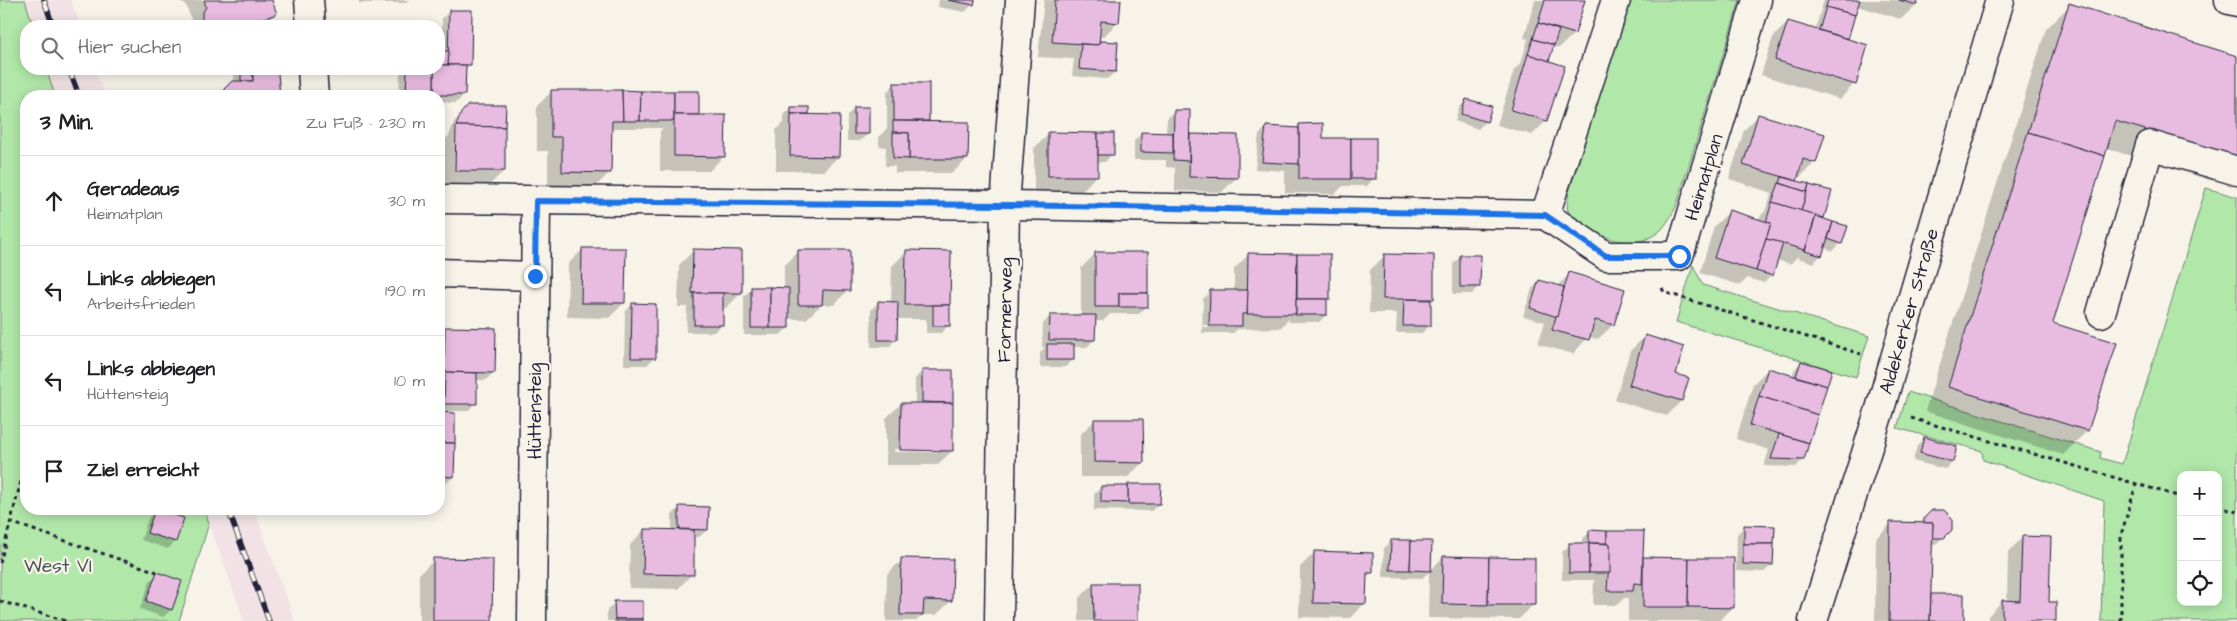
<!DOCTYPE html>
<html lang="de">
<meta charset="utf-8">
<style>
:root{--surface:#fff;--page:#f2f2f2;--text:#202124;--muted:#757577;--line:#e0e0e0}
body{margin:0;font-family:"Architects Daughter",sans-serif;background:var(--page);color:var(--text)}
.controls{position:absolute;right:15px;bottom:15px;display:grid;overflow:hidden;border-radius:10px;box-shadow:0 2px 12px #0003}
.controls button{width:45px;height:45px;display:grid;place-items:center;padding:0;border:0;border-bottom:1px solid var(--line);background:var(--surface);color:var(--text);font:25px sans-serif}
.stop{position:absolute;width:15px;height:15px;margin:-11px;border:4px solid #1a73e8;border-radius:50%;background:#fff}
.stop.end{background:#1a73e8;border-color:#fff;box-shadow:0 1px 5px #0008}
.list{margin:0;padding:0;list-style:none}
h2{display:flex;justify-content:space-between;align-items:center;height:65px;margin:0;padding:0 20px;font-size:21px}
h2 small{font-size:16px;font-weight:400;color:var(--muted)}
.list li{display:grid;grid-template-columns:32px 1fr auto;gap:15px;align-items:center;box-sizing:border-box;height:90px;padding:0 20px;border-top:1px solid var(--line)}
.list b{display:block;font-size:19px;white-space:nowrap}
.list p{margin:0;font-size:16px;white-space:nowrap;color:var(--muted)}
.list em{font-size:16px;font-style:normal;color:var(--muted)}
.icon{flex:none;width:28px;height:28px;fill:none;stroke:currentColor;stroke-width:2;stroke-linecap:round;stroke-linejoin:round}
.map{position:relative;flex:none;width:2237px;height:621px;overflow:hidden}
.search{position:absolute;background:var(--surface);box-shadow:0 2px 12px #0003;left:20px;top:20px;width:425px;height:55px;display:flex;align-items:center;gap:12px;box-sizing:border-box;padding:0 18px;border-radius:20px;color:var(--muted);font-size:19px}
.panel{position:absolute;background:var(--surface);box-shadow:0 2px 12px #0003;left:20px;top:90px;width:425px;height:425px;border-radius:20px}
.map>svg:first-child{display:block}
</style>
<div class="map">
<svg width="2237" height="621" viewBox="0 0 2237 621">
<rect width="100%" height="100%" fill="#f7f3e8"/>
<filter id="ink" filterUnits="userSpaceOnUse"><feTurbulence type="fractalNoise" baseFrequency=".02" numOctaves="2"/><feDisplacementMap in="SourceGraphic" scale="10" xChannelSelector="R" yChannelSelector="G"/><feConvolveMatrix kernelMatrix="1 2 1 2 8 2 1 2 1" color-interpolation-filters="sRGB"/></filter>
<g filter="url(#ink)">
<!-- built -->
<g fill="#f2e2e6">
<path d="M25,0H71L80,26H33Z"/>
<path d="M46,69H95L105,96H55Z"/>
<path d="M204,509H254L295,621H244Z"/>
</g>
<!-- green -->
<g fill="#b1e7a9" stroke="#6a8472" fill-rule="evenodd">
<path d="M0,0H25L33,26H26V69H46L55,96H26V509H204L209,523L179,621H0Z"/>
<path d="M1630,0H1740L1676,207C1672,214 1667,224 1661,230C1633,255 1600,235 1571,221L1567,207L1569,192Z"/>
<path d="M2206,188L2237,197V621H2101L2104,501L1983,460L1982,451L1897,428L1908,392L2101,452L2100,458L2122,464ZM2181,475H2218V602H2181Z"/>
<path d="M1693,265L1703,285L1869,336L1856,377L1676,322Z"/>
</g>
<!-- shadow -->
<g fill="#0003" fill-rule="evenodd">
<path d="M176,0H271L276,13L263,26H189L192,22L186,5Z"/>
<path d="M359,0H409L406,3H359Z"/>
<path d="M939,0H973V4L965,12L938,7Z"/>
<path d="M1044,0H1120L1118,22L1103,37L1099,36L1098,44L1100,42L1115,72L1107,79L1072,76L1074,59L1038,57Z"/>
<path d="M1535,0H1584L1574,34L1559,48L1552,46L1548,60L1546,121L1532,135L1497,125L1514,70L1521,63L1528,39L1524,38Z"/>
<path d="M1824,0H1917L1916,5L1901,19L1857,6L1846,40L1854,84L1840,99L1761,75L1773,37L1788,22L1815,30Z"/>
<path d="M2070,5L2237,57V157L2213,181L2105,148L2051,324L2087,431L2063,455L1925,411L2046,29Z"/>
<path d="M450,11L470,64L464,70V95L456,103L439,102V96H399L400,73L405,69H439V53H442V18Z"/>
<path d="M234,69H269L279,96H218L234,83Z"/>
<path d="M895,84L928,121L926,122L967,159L952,173H895V166H885L886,147L879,146V137L887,128V92Z"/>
<path d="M552,91L698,116L724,156L709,171H660V131L663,128H614L610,132V172L595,187H548V151H537V106Z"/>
<path d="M1466,100L1486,121L1478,129L1455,121L1459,108Z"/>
<path d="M468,106L504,171L489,185H441L442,142L449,136L454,122Z"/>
<path d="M791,108L808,114L806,115L838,157L823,171H776V130L784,123V115Z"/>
<path d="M854,108L868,134L860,141H847V116Z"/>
<path d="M1174,111L1188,138L1190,136L1237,177L1222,192L1175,191V168L1166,167V160H1134V141L1141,134H1166L1167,119Z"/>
<path d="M1759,115L1815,162L1800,177L1797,176L1795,182L1830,192L1822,219L1846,226L1841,243L1833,251L1824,248L1821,255L1814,263L1798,258L1800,254L1790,264L1776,260L1772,275L1764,283L1748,278L1740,285L1700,273L1714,226L1729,212L1757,220L1765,211L1772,193L1729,179L1744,130Z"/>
<path d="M1299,125L1322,139L1374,178L1367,186H1343L1335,194L1285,193V171L1255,169L1259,135L1266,127L1295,129Z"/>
<path d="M1049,134L1112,154L1105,162H1096V176L1082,191L1034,190V148Z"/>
<path d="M583,249L624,303L609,318L567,317L568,264Z"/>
<path d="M693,251L741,293L726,308H722V324L714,332H686L687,307H678L679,265Z"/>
<path d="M799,251L848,290L834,305H821L806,319H788V328L780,335H744V296L752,288L784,289V266Z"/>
<path d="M906,252L948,326L941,333H926V319H896V339L889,347H871V310L878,302L891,303L892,266Z"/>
<path d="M1096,253L1146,307L1139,314H1110L1103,321H1094V340L1087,347H1073V360L1065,367H1040V353L1045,347H1042L1043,324L1050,316L1081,317V268Z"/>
<path d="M1249,254L1329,255L1326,315L1319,322H1289V319L1280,328L1238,329L1233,333H1202L1203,299L1210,292H1234V269ZM1203,325H1233V327H1203Z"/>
<path d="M1385,255L1433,299L1429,302L1430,325L1422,333H1396L1397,313H1369L1370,270Z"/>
<path d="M1461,256L1479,286L1472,294H1453V264Z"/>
<path d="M1570,274L1613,325L1598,339L1588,337L1573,354L1538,344L1545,322L1523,316L1532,289L1539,281L1557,286Z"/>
<path d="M632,305L655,357L647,365H624L625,312Z"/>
<path d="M445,328L494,372L486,380H475V403L468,411H439V335Z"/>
<path d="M1645,336L1674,375L1688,379L1681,401L1667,416L1615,400L1630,351Z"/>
<path d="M1801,362L1830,371L1803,459L1796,467L1764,466L1769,450L1736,439L1753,384L1768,369L1792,377L1794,370Z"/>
<path d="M922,371H952V451L937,465H886V418L901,404H915V379ZM894,449L939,450V452H894Z"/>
<path d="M439,414H454L453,476L446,484L439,483Z"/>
<path d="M1095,420L1143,462L1128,477H1080V435Z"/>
<path d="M1924,438L1956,447L1952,462L1945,469L1913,461L1917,446Z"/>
<path d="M1101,487L1159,504L1151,511L1094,510V494Z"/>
<path d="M679,508L707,530L699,537H693L692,574L678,589L629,588L630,545L644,530L672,531V515Z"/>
<path d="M156,510L175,542L168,549L141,540L148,518Z"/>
<path d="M1933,511L1951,529L1935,545H1931L1930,597L1932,595L1962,621H1875L1876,538L1891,524H1920Z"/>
<path d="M1745,526L1772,565L1764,572L1736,571L1737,534Z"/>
<path d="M1590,532L1643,559L1733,560V607L1719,621H1628V598H1624L1617,605H1593L1594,580H1562V552L1570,545L1582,544V539Z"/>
<path d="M2023,537L2054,621H1988V616L2002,601L2007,602L2008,552Z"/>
<path d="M1392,541L1430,542V571L1443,557L1533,605L1519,619L1428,618L1429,572L1422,578L1383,577L1384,548Z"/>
<path d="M1315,552L1371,573L1365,579V603L1350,618L1299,617L1300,567Z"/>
<path d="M434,560L491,621H419V574Z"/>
<path d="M902,560L951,601L936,615H922L916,621H886L887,574Z"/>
<path d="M157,574L181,582L171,610L163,617L140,609L150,581Z"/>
<path d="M1094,584L1137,621H1079V598Z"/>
<path d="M615,603L642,621H607V610Z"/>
</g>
<!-- building -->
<g fill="#e8bbe0" stroke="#22223b">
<path d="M204,0H272L277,14L240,26H206L202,21V13L206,7Z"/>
<path d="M948,0H975L974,5Z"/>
<path d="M1055,0H1121L1119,23L1101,21L1099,45L1052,42Z"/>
<path d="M1545,0H1585L1575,34L1538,23Z"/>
<path d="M1828,0H1860L1855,15L1826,7Z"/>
<path d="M1899,0H1918L1917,5Z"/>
<path d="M2069,3L2237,56V157L2115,121L2105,156L2028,132Z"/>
<path d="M1826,7L1855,15L1848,39L1819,30Z"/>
<path d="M449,10H472L471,65H448Z"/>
<path d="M262,19L264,26H240Z"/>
<path d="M1788,21L1868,45L1856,85L1775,60Z"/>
<path d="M1538,23L1559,30L1554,45L1533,39Z"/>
<path d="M1533,39L1554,45L1549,61L1528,54Z"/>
<path d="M1100,41L1118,42L1116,72L1079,69L1081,44L1099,45Z"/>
<path d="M439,51H449L448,65H439Z"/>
<path d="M1528,54L1565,66L1547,121L1511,110Z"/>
<path d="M439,65H466L465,95H434V69H439Z"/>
<path d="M241,69H270V73L253,72V81H241Z"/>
<path d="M407,69H434V95H406Z"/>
<path d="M253,72L278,73L280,96H224V89L232,81H253Z"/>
<rect x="894" y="83" width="35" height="38"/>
<path d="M551,90H622L623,121H612L611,173L562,172V137H551Z"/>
<path d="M622,90L641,91L640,121H623Z"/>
<path d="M641,91H674V121H640Z"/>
<rect x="674" y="91" width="25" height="24"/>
<path d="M1466,99L1492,106L1487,122L1461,114Z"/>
<path d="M468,105H506L505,127L456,126L461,113Z"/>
<rect x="791" y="107" width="18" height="7"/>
<rect x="854" y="107" width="15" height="27"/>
<path d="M1174,110H1190L1189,161L1173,160Z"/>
<path d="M791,114L840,115L839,157L790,156Z"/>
<path d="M1758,114L1825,134L1816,163L1803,159L1797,181L1743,165Z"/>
<path d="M674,115H726L725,157L674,156Z"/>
<path d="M893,121L969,122L968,159H909V133L893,132Z"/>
<path d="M1323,123V138H1351V179H1299V124Z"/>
<path d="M456,126L505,127V171H455Z"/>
<path d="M1266,126L1299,128V164L1262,162Z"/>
<path d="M893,132L909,133V159L893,158Z"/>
<path d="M1048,132L1098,133V176H1048Z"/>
<path d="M1141,132L1173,133V153L1141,152Z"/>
<path d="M2028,132L2105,156L2053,323L2117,343L2088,431L1948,387Z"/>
<rect x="1098" y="133" width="16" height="22"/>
<path d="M1190,134L1238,135V178L1189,177Z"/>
<rect x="1351" y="138" width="25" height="41"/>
<path d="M1782,177L1809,184L1807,192L1780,183Z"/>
<path d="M1779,183L1807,192L1801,211L1772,202Z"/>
<path d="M1809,185L1832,191L1824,218L1801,211Z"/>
<path d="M1772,202L1816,215L1805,250L1766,239L1771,223L1766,222Z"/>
<path d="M1729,210L1771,223L1756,271L1714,258Z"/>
<path d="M1816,216L1833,222L1822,256L1805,251Z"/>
<path d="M1833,222L1848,226L1842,244L1828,239Z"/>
<path d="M1766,239L1783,243L1773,276L1756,271Z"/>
<path d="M582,248H626L625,303H581Z"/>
<path d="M693,249L742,250V293H692Z"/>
<path d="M798,250H850V291L823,290L822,305H798Z"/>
<path d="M906,250L951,251L950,305H905Z"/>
<path d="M1095,252H1148V293H1119V307H1095Z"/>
<path d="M1248,253L1297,254L1296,314H1247Z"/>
<rect x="1297" y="254" width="33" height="45"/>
<path d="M1384,254L1434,255V299H1383Z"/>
<path d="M1460,255H1481L1480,287H1460Z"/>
<path d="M1569,272L1625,289L1614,325L1595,320L1589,340L1552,330Z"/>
<path d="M1539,280L1564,287L1557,317L1530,308Z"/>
<rect x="751" y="287" width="19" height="41"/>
<path d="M770,287L789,288V328H770Z"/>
<path d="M1210,290H1248L1247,314H1242V326H1209Z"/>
<rect x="694" y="293" width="29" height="32"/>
<rect x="1119" y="293" width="29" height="14"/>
<rect x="1296" y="299" width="31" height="16"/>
<path d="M1404,299L1431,300V326H1403Z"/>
<path d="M878,301L898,302L897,340H878Z"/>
<path d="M632,303L656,304V358H631Z"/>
<rect x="933" y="305" width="17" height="21"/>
<path d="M1050,315H1096L1095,340H1049Z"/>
<path d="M445,327L496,328L495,373L444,372Z"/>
<path d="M1645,335L1684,347L1676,374L1689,378L1682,401L1629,385Z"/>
<rect x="1047" y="344" width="27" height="16"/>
<path d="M1801,361L1832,370L1827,386L1796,376Z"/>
<path d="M1768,368L1827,386L1818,415L1759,396Z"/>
<path d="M922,370H953V403L922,402Z"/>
<path d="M445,372L477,373V404H444Z"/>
<path d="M1759,396L1818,415L1809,443L1750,425Z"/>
<path d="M901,403H953V451L900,450Z"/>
<path d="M439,412L455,413V443H439Z"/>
<path d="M1094,419H1143L1144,463L1094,462Z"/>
<path d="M1779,434L1809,443L1804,460L1771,459Z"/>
<path d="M1924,437L1957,446L1953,462L1920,453Z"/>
<path d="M439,443H455L454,477L439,476Z"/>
<path d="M1128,484H1161L1160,504H1128Z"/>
<path d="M1101,486H1128V503L1101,502Z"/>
<path d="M679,506L709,507L708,530L679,529Z"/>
<path d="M155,509L184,518L176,542L147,533Z"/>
<path d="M1932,510H1944L1952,518V530L1944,538H1932L1933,523H1924V518Z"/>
<path d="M1890,522L1933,523L1930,621H1889Z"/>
<path d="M1744,525L1775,526L1774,544H1744Z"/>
<path d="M644,529L694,530V575L643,574Z"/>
<path d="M1589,530L1607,531V543H1589Z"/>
<path d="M1607,531H1644L1642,584L1634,583L1633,591H1607L1610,544L1607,543Z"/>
<path d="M2022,536L2051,537L2049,602H2056V621H2002V600L2020,601Z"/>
<path d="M1391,540H1411L1410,570H1390Z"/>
<path d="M1411,541H1432L1431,571L1410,570Z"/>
<rect x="1569" y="543" width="20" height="30"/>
<path d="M1589,543L1610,544V573H1589Z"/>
<path d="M1743,544H1774L1773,565L1743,564Z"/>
<path d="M1314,551L1373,553V573H1367L1366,604L1313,603Z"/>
<path d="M1443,556L1489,557L1488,605L1442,604Z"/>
<path d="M1489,557L1535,558V605H1488Z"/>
<path d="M1643,557L1689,558L1688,607H1643Z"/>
<path d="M433,558L493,559L492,621H433Z"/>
<path d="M901,558L953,559L952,601L924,600L923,615H900Z"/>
<path d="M1689,558H1734V608L1688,607Z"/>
<path d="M157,572L182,581L172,610L146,601Z"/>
<path d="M1093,583H1138V621H1094Z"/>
<path d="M1931,594H1964V621H1930Z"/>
<path d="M614,601H643V619H615Z"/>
<rect x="615" y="619" width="28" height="2"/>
</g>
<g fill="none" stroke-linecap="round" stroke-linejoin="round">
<!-- minor casing -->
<g stroke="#22223b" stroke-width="31">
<g id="minor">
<path d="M309,0L311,26"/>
<path d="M1616,0L1545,215L1606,256H1679L1757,0"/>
<path d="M2229,0L2237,2"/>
<path d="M312,69L314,96"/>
<path d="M439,199L1005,205L1545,215"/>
<path d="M439,273L535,276"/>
<path d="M2101,313L2150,145L2237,171"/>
<path d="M532,621L536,201"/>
<path d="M999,621L1005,205L1020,0"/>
<path d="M1813,621L1880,409L2000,0"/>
</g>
</g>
<!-- path -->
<g stroke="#22223b" stroke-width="3" stroke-dasharray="4 4" stroke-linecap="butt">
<path d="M1662,288L1664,292L1861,354"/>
<path d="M1911,418L2181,497"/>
<path d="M2218,507L2237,512"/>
<path d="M158,509L159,510"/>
<path d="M10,522L157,572"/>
<path d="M0,563L26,462"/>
<path d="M0,601L66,621"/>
<path d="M2121,621V535L2136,485"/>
</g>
<!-- minor -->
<use href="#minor" stroke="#f7f3e8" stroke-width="28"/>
<!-- rail casing -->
<g stroke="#22223b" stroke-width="5.5">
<g id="rail">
<path d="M44,0L53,26"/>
<path d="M69,69L79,96"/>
<path d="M228,509L269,621"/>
</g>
</g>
<!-- rail -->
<use href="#rail" stroke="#f7f3e8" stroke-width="4" stroke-dasharray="11" stroke-linecap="butt"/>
</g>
</g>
<g fill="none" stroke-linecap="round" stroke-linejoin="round" filter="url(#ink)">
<!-- route -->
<path stroke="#1a73e8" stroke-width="6" d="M535,276L536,201L1005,205L1545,215L1606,256H1679"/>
</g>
<g text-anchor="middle" stroke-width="4.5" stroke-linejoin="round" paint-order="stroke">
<!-- street labels -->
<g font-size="19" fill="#22223b" stroke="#f7f3e8">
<text transform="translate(1703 177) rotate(-73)" y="7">Heimatplan</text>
<text transform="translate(1004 310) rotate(-89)" y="7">Formerweg</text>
<text transform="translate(1908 311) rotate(-74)" y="7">Aldekerker Straße</text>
<text transform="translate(534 411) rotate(-90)" y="7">Hüttensteig</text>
</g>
<!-- park labels -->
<g font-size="19" fill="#465356" stroke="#f7f3e8">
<text x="58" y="572">West VI</text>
</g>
</g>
</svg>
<div class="controls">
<button>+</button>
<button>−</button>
<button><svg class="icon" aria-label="locate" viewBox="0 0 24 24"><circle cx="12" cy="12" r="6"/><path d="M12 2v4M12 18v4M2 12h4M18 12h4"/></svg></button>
</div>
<div class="stop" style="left:1679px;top:256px"></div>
<div class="stop end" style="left:535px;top:276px"></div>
<div class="search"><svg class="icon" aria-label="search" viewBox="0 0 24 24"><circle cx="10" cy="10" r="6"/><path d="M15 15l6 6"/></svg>Hier suchen</div>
<section class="panel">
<h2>3 Min.<small>Zu Fuß · 230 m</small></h2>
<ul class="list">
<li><svg class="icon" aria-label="ahead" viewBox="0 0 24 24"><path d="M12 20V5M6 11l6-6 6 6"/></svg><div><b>Geradeaus</b><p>Heimatplan</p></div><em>30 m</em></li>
<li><svg class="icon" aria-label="left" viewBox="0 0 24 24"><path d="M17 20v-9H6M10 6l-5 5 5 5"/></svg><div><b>Links abbiegen</b><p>Arbeitsfrieden</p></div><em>190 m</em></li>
<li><svg class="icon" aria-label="left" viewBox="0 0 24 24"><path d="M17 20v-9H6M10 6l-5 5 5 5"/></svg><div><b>Links abbiegen</b><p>Hüttensteig</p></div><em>10 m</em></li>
<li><svg class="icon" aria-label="arrive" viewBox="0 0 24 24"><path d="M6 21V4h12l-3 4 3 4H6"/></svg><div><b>Ziel erreicht</b></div></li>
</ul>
</section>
</div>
